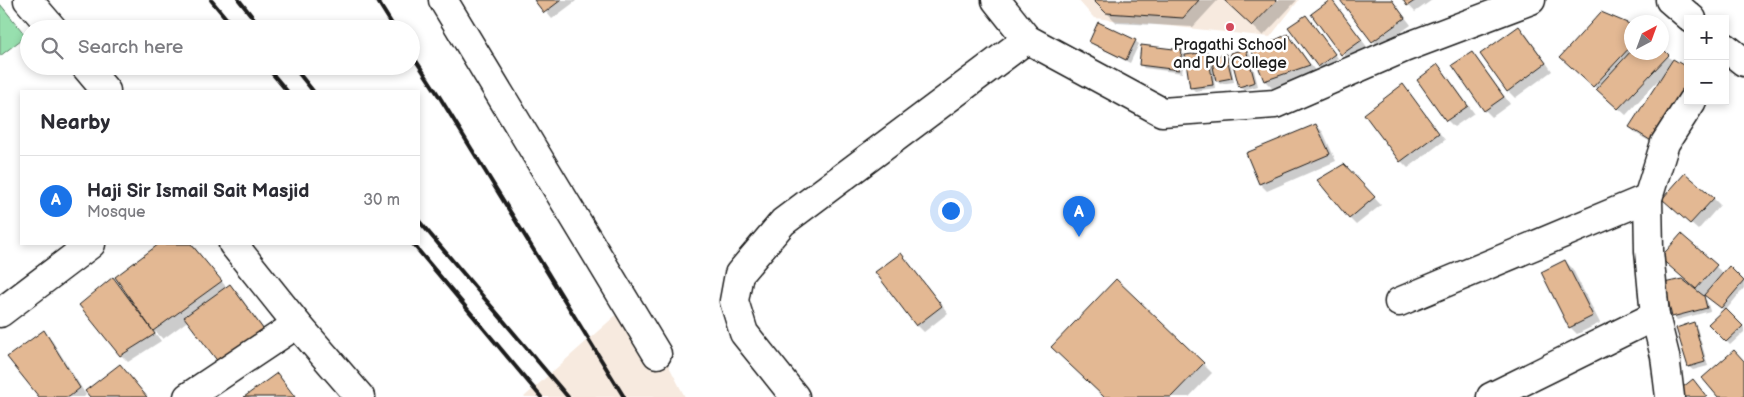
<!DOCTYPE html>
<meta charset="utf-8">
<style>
:root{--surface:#fff;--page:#f2f2f3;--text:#2b2b33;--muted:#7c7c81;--line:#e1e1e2;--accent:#1a73e8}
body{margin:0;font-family:"Balsamiq Sans",sans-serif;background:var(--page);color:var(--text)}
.controls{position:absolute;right:15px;top:15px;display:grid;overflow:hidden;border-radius:0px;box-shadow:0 2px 8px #0003}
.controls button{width:45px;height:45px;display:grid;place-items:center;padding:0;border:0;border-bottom:1px solid var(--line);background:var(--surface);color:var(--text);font:25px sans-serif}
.compass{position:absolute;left:1624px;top:15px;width:45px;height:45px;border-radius:50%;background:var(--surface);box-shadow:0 2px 8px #0003;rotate:41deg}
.you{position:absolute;left:950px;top:210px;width:18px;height:18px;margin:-12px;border:4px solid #fff;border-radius:50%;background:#1a73e8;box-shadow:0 0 0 8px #1a73e833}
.badge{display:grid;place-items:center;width:32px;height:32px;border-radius:50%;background:var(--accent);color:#fff;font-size:16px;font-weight:700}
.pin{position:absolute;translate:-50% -41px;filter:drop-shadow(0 1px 2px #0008)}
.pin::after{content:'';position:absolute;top:26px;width:18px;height:15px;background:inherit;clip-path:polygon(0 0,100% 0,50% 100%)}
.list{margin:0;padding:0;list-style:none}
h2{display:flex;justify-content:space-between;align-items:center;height:65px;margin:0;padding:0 20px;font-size:21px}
h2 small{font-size:16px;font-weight:400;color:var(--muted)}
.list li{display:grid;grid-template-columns:32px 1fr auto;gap:15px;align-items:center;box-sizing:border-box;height:90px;padding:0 20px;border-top:1px solid var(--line)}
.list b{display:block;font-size:19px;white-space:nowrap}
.list p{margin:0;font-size:16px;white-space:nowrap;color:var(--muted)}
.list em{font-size:16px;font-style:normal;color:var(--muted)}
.icon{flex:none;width:28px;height:28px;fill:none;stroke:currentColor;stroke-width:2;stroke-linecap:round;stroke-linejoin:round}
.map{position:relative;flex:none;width:1744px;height:397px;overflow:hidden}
.search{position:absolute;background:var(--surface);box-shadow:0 2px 8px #0003;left:20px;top:20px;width:400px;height:55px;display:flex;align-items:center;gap:12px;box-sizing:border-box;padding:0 18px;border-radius:28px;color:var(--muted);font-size:19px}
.panel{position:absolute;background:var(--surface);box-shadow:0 2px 8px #0003;left:20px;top:90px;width:400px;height:155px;border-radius:0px}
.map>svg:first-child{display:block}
</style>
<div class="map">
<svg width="1744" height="397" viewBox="0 0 1744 397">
<rect width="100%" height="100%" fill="#fff"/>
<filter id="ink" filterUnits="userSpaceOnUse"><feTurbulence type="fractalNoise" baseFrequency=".02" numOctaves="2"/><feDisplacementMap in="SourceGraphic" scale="10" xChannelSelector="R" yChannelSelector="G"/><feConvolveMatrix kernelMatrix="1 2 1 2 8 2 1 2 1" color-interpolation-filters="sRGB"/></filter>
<g filter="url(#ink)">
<!-- built -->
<g fill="#f7eadf">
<path d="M1078,0H1299L1270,37L1094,18Z"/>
<path d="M634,299L685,397H524Z"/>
</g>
<!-- green -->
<path fill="#97dfae" stroke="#5a7e65" d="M0,4L26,36L0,56Z"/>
<!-- shadow -->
<g fill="#0003">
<path d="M536,0H575L576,1L552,19Z"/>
<path d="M1094,0H1218L1193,27L1117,23Z"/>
<path d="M1226,0H1297L1263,36Z"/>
<path d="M1342,0H1392L1411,25L1379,48Z"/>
<path d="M1404,0H1432L1415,12Z"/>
<path d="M1331,1L1368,48L1349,61L1313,15Z"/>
<path d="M1309,20L1338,58L1322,70L1319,66Z"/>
<path d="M1519,27L1526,34L1552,71L1515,98L1508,91Z"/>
<path d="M1632,27V52H1662V50L1672,60L1661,148L1637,134L1630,127L1660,80L1659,79L1626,115L1569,64Z"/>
<path d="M1287,35L1294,42L1316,72L1272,88L1265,81L1254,52Z"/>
<path d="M1090,41H1135L1139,44L1130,63L1094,45Z"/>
<path d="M1246,50L1250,54L1258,86L1244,90L1240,86Z"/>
<path d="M1181,52L1185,55L1182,73L1144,68L1140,64Z"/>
<path d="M1472,53L1478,60L1510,104L1492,117L1485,110Z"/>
<path d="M1207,54L1211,58L1226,55L1230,59L1234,82L1220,84L1214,78L1215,88L1195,91L1191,87Z"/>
<path d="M1438,66L1445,73L1474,113L1454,127L1447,120Z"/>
<path d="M1403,86L1445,140L1408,168L1401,161Z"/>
<path d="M1316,125L1323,132L1336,161L1267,191L1260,184L1247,154Z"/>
<path d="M1351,173L1381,205L1356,225L1349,218Z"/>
<path d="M1713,198L1720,205L1698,230L1671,206Z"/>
<path d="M1681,236L1724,274L1729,268L1744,281V288L1726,310L1744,328V332L1730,345L1710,324L1724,310L1705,294L1703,297L1707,301L1710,311L1677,320L1674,316L1694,287Z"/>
<path d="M161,244H192L227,288L230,285L237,292L275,344L189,320L163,339L156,332L155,333L161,341L128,362L121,355L113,279L126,294L128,293L117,277Z"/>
<path d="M1565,261L1572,268L1600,323L1577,334L1570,327Z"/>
<path d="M908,262L948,313L924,332L917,325Z"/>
<path d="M1693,324L1697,328L1708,366L1693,370L1689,367L1678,328Z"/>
<path d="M44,332L51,339L86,395L84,397H40Z"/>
<path d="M1203,364L1212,373L1189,397H1105Z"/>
</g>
<!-- building -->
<g fill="#e3b893" stroke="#1c1c1c">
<path d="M534,0H561L544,13Z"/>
<path d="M1093,0H1199L1183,18L1106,13Z"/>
<path d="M1224,0H1277L1252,26Z"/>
<path d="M1330,0H1332L1362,40L1341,55L1311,14Z"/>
<path d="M1340,0H1392L1405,18L1372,42Z"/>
<path d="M1403,0H1416L1407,6Z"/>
<path d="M1601,12L1632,25V45L1593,87L1560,57Z"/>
<path d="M1306,15L1335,54L1318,67L1288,27Z"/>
<path d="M1098,22L1136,40L1126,60L1089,42Z"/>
<path d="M1519,26L1546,63L1507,92L1480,54Z"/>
<path d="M1288,34L1310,65L1264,81L1252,51Z"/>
<path d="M1141,45L1182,50L1179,70L1139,65Z"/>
<path d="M1662,48L1669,55L1618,109L1596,89L1632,50V52H1662Z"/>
<path d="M1246,49L1255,82L1239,87L1230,53Z"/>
<path d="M1208,52L1213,85L1190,88L1185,55Z"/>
<path d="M1472,52L1504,97L1484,111L1452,65Z"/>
<path d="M1226,54L1232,78L1216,81L1211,57Z"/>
<path d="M1673,59L1688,68V89L1653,142L1629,127Z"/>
<path d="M1438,64L1468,106L1446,121L1417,80Z"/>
<path d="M1403,84L1439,133L1400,162L1364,114Z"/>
<path d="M1316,124L1330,154L1259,184L1246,153Z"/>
<path d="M1344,164L1375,197L1349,219L1317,180Z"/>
<path d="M1685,173L1714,198L1690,224L1662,199Z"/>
<path d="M1681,234L1717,265L1696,289L1660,258Z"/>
<path d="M159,244H191L222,281L153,331L115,277Z"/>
<path d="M901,253L942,306L916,326L875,272Z"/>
<path d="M1565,260L1593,316L1569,328L1541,272Z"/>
<path d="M1729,266L1744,281L1721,308L1704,295Z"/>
<path d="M113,277L155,334L120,356L79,305Z"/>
<path d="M1116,279L1204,363L1171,397H1104L1051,347Z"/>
<path d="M1682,279L1704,296L1707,308L1672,317L1664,283Z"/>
<path d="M230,284L269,337L225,371L184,317Z"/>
<path d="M1725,308L1743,326L1726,342L1708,324Z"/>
<path d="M1694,322L1705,362L1688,367L1676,328Z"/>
<path d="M44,330L80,388L69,397H39L7,357Z"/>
<path d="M1734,350L1744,361V397H1718L1702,378Z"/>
<path d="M120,364L147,397H90L85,391Z"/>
<path d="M277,373L295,397H244Z"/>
<path d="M1693,379L1707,397H1674L1673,395Z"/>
</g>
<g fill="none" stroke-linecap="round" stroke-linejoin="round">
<!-- minor casing -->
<g stroke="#1c1c1c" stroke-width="31">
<g id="minor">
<path d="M28,0L53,29"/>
<path d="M443,0L657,354"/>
<path d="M996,0L1027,39L1162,112L1275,104L1404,48L1531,0"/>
<path d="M1670,0L1692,19"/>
<path d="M1725,47L1744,62"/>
<path d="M85,66L106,91"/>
<path d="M233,244L297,324L360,397"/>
<path d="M1399,302L1648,198"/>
<path d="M0,313L91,244"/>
<path d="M188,397L297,324"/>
<path d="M795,397L744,333L734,301L739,274L783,222L1027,39"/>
<path d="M1491,397L1655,316"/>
<path d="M1670,397L1665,356L1655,316L1649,251L1648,198L1665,143L1692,101"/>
</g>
</g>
<!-- minor -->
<use href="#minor" stroke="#fff" stroke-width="28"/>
<!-- rail -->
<g stroke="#1c1c1c" stroke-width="4">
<path d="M211,0L235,29"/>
<path d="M239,0L262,29"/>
<path d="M377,0L395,29"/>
<path d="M411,53L439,96L624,397"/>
<path d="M266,66L287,91"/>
<path d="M293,66L313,91"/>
<path d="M419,221L568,397"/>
<path d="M413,244L541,397"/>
</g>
</g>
</g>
<!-- markers -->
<circle fill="#d1495b" stroke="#fff" stroke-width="2" cx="1230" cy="27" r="5"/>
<g text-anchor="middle" stroke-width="5" stroke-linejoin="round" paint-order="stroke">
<!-- poi labels -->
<g font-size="16" fill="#1c1c1c" stroke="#fff">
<text x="1230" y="50">Pragathi School<tspan x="1230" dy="18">and PU College</tspan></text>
</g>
</g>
</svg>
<div class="controls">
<button>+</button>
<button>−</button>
</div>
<svg class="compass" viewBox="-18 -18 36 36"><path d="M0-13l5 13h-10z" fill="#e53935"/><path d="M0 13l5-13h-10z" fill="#7c7c81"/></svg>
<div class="you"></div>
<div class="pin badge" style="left:1079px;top:237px">A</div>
<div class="search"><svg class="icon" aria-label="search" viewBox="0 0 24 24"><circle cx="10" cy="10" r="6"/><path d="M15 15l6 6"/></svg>Search here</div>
<section class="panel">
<h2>Nearby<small></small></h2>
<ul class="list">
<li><span class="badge">A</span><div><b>Haji Sir Ismail Sait Masjid</b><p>Mosque</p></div><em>30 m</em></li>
</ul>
</section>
</div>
